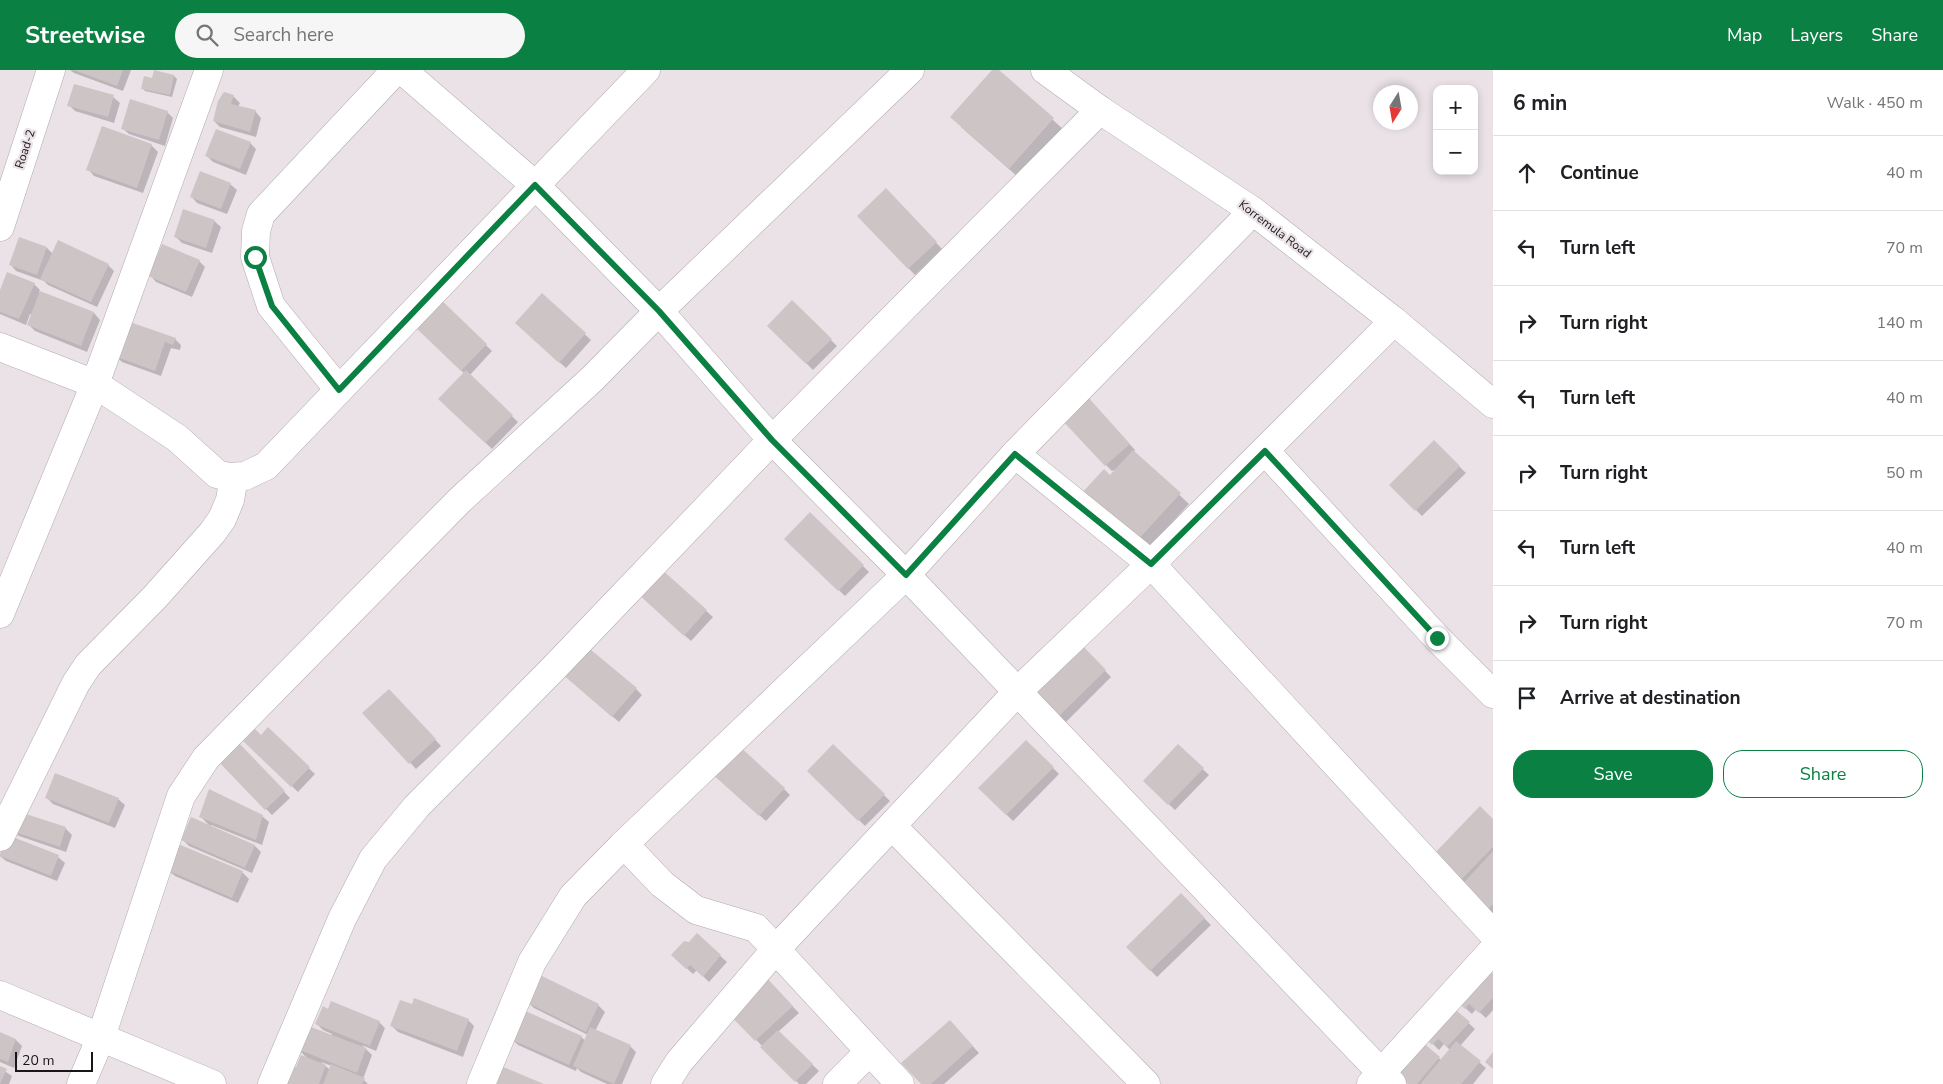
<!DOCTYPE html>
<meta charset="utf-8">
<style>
:root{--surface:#fff;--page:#f6f6f6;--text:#202124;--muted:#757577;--line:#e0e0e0;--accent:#0b8043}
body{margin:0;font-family:"Nunito Sans",sans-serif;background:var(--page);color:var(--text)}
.controls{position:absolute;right:15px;top:15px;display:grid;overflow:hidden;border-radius:10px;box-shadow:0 2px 8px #0003}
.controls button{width:45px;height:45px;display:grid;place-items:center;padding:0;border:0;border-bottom:1px solid var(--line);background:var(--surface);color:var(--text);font:25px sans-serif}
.compass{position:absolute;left:1373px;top:15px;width:45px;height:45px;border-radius:50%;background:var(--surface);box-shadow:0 2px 8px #0003;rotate:191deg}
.scale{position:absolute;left:15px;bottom:12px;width:78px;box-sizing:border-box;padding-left:5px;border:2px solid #181617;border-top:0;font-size:14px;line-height:18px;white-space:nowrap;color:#181617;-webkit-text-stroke:4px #eae2e7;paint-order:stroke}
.stop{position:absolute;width:15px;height:15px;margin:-11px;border:4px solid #0b8043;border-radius:50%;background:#fff}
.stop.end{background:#0b8043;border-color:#fff;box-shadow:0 1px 5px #0008}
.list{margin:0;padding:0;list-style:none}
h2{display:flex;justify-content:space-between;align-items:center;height:65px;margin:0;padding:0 20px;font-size:21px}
h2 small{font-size:16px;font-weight:400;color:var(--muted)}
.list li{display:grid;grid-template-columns:32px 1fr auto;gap:15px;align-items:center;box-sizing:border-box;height:75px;padding:0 20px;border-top:1px solid var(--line)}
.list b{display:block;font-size:19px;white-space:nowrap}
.list em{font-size:16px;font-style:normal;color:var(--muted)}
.actions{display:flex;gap:10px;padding:15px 20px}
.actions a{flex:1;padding:11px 0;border:1px solid var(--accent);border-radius:20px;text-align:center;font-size:18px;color:var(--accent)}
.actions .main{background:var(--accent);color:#fff}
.icon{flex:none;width:28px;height:28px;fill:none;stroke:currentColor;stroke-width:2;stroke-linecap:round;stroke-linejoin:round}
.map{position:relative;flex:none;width:1493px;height:1014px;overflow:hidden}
header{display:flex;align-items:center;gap:30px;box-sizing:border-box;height:70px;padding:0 25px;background:var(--accent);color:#fff}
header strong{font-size:24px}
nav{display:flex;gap:28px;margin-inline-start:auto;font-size:18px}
.search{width:350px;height:45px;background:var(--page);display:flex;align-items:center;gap:12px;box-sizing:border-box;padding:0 18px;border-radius:28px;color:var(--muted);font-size:19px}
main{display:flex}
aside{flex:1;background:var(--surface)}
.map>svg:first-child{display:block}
</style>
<header>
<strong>Streetwise</strong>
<div class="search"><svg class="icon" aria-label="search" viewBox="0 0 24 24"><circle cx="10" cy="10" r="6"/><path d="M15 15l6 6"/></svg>Search here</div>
<nav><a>Map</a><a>Layers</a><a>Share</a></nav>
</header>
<main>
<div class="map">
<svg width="1493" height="1014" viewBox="0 0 1493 1014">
<rect width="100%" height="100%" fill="#eae2e7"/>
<!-- shadow -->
<g fill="#0003" fill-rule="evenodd">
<path d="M70,0H131L123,21L74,3Z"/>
<path d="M993,0H997L1063,59L1019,108L961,57Z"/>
<path d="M174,6L177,9L172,27L145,21L143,18L153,10Z"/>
<path d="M233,26L240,33L238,37L255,41L261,48L256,67L220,57L214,51Z"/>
<path d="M113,27L120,33L114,53L75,41L69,35Z"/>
<path d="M167,42L173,48L165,76L129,64L122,58Z"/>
<path d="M250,73L256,79L246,105L213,92L206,85Z"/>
<path d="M151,75L158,82L143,123L94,106L88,99Z"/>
<path d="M230,114L237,120L227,144L197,133L191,126Z"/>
<path d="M886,120L942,179L915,205L859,146Z"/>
<path d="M214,151L221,157L212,183L182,173L176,167Z"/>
<path d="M20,168L47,178L53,184L108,195L114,201L97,237L48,215L44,211L16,201L10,194Z"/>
<path d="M199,191L205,197L192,227L156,212L150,205Z"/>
<path d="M34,214L40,220L39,222L94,243L100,250L87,282L35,261L29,255L32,245L30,244L26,255L0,244V223Z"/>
<path d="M542,225L591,270L566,298L523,259Z"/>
<path d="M438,229L492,281L470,305L518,352L492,379L440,329L464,303L413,254Z"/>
<path d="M792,232L837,276L813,300L769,256Z"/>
<path d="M175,269L181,275L180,280L171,278L161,306L122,292L116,286Z"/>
<path d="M1093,334L1135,380L1134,382L1189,434L1145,482L1110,407L1117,399L1112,401L1106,395Z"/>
<path d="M1434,372L1466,403L1422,446L1391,415Z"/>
<path d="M810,444L869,502L845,526L786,469Z"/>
<path d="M659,499L713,547L691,571L644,529Z"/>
<path d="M1080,575L1111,607L1063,655L1031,623Z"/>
<path d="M569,609L636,619L642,625L619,652Z"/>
<path d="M395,626L441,676L416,699L364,643Z"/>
<path d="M268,659L315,704L298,722L245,671L261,666Z"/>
<path d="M1026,671L1059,704L1013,751L979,718Z"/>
<path d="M237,673L290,728L272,745L219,691Z"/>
<path d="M833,676L890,731L865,756L809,701Z"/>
<path d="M1178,676L1209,705L1175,740L1144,711Z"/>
<path d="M719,709L784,719L790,725L766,751Z"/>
<path d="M47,728L118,729L125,735L115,758L53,734Z"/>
<path d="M262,746L269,752L262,775L211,755L210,756L201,747Z"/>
<path d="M192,749L255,776L261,782L252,803L189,776L183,770Z"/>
<path d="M1493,750V846L1450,802Z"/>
<path d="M65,758L72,765L66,782L19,766L13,760Z"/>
<path d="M3,777L58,787L65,793L57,811L6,791L0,786Z"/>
<path d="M168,800L242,802L249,809L238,833L175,806Z"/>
<path d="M1181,825L1211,855L1157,907L1128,877Z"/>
<path d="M697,865L727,892L709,912L697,900L693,904L679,891Z"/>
<path d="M1493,905V940L1486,948L1476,939L1472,944L1462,935Z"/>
<path d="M541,907L599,936L605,942L595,961L630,976L636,982L622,1014H607L581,1002L577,998L576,1001L518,975L512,969L581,967L586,971L588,965L534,938L528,932Z"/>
<path d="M764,907L799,943L778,962L819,1001L806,1014H799L728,941Z"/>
<path d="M1451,937L1475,959L1460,976L1486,998L1473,1014H1409L1421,973L1441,990L1450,980L1444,974L1439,980L1425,966Z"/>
<path d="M468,950L474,956L463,987L398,962L392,956Z"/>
<path d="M379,952L385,958L376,981L362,975L372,985L363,1009L368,1014H284L296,999L308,989L298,979L331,966L332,964L323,960L317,954ZM321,992L332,996L330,1000Z"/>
<path d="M956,958L979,983L944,1014H922Z"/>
<path d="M0,964L16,970L22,976L14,998L0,992Z"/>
<path d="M0,998L12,1006L9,1014H0Z"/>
</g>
<!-- building -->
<g fill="#cdc4c5">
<path d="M74,0H123L117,16Z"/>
<path d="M154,0L174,5L170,25L141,19L144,6L152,8Z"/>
<path d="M992,0H999L1054,48L1009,99L950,47Z"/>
<path d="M74,14L114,25L108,47L67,36Z"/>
<path d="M224,22L234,25L231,34L256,40L250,62L213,51L218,31Z"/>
<path d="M130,29L168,41L159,70L121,59Z"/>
<path d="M102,56L152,74L137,118L86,100Z"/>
<path d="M216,59L251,72L240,99L205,86Z"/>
<path d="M200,101L231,113L221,139L190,127Z"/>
<path d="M886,118L937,172L908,199L857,146Z"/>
<path d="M183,139L215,150L206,178L174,167Z"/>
<path d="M19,167L47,177L37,205L9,195Z"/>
<path d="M58,170L109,194L91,232L40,209Z"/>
<path d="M162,174L200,190L186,222L148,206Z"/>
<path d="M7,202L35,213L19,249L0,242V220Z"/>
<path d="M40,221L94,242L81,276L27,255Z"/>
<path d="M542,223L586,263L559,293L515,253Z"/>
<path d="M438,227L487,274L461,301L412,254Z"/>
<path d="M792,230L832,269L806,294L767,256Z"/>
<path d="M127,251L176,268L173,275L165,272L155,301L114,286Z"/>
<path d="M466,300L513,345L485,373L438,329Z"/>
<path d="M1087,326L1130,374L1105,396L1061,349Z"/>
<path d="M1434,370L1460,396L1415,441L1389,415Z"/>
<path d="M1133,380L1181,423L1135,473L1081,424L1104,399L1110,405Z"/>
<path d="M810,442L864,495L838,521L784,469Z"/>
<path d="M659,497L707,540L684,566L636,522Z"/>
<path d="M1080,573L1106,600L1056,649L1030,623Z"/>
<path d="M585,575L637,618L612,647L561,603Z"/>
<path d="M389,619L436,669L409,694L362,643Z"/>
<path d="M268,657L310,697L291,717L243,671L255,659L261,665Z"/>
<path d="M1026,670L1054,697L1006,745L978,718Z"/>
<path d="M237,671L285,721L265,740L217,690Z"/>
<path d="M737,674L785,718L759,746L711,703Z"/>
<path d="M833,674L885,724L858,751L807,701Z"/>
<path d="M1178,674L1204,698L1168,735L1143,711Z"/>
<path d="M55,703L119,728L109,753L45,728Z"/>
<path d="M209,719L263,745L256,770L199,747Z"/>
<path d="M1480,736L1493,749V777L1459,812L1428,790Z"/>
<path d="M23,743L66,757L60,777L12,761Z"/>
<path d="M191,747L255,775L245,798L181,770Z"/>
<path d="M13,767L59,785L51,806L0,786L2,775L9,778Z"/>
<path d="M178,774L243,801L232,828L167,800Z"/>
<path d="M1493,781V834L1483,844L1457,820Z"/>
<path d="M1181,823L1205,848L1150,901L1126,877Z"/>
<path d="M697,863L721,885L703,907L690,895L686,899L671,885L684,871L689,872Z"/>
<path d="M1484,896L1493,904V928L1479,943L1469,934L1465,939L1454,929Z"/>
<path d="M540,905L599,934L586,962L526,932Z"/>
<path d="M764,905L793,936L755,971L726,941Z"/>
<path d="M414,928L469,949L457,981L390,956L400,930L412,934Z"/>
<path d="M331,931L380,951L370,976L315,954L323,936L328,939Z"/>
<path d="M1451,936L1470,952L1447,977L1438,969L1432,975L1423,966Z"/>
<path d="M523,940L582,966L569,995L510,969Z"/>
<path d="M950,950L973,976L931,1014H921L901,993Z"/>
<path d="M311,957L366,978L357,1003L297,979Z"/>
<path d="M590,957L631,975L614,1014L573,996Z"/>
<path d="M778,960L813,994L795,1012L760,977Z"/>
<path d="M0,962L16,969L8,992L0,989Z"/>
<path d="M1421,971L1440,987L1417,1014H1408L1391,999Z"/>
<path d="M1456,971L1481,991L1461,1014H1422L1421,1013Z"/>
<path d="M1493,982V999L1485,992Z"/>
<path d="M301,985L326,995L319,1014H282L290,994L296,997Z"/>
<path d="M331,994L365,1008L362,1014H323Z"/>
<path d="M496,994L544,1014H488Z"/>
<path d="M0,996L7,999L0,1014Z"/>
</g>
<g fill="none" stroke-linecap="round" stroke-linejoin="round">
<!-- minor casing -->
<g stroke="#b2aaae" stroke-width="29">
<g id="minor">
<path d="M402,0L535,115L659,241L772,370L906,505L1392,1014"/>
<path d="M1045,0L1100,40L1253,141L1394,251L1493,334"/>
<path d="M0,157L51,0"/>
<path d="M0,277L95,314L177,368L217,404L228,407L245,406L266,396L646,0"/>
<path d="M339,320L271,236L255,187L256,161L261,144L396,0"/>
<path d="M1265,381L1437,568L1493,624"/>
<path d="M1015,384L1151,494L1493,864"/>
<path d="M0,544L95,314L209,0"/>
<path d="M892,756L1146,1014"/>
<path d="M0,767L76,613L88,595L155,527L212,463L222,449L230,430L234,407"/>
<path d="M624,774L662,814L696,840L756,858L900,1014"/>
<path d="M0,925L212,1014"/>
<path d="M81,1014L101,967L181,726L206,688L460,430L592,309L659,241L910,0"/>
<path d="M272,1014L342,849L373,789L417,736L552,600L772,370L1100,40"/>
<path d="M481,1014L532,892L573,826L623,775L906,505L1015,384L1253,141"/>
<path d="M665,1014L679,992L776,879L1018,621L1151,494L1394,251"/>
<path d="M837,1014L869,982"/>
<path d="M1371,1014L1493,880"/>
</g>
</g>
<!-- minor -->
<use href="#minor" stroke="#fff" stroke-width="28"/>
</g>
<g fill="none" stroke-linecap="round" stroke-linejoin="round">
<!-- route -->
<path stroke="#0b8043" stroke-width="6" d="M255,187L272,236L339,320L535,115L659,241L772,370L906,505L1015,384L1151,494L1265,381L1437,568"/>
</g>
<g text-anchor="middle" stroke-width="4.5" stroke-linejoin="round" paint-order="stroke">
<!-- street labels -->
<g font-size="12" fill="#181617" stroke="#eae2e7">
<text transform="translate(25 79) rotate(-72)" y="4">Road-2</text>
<text transform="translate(1275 159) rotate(37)" y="4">Korremula Road</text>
</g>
</g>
</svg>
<div class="controls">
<button>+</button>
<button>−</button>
</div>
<svg class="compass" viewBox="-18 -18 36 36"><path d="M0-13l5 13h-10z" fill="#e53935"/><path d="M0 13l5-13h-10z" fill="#757577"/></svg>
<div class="scale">20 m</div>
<div class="stop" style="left:255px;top:187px"></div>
<div class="stop end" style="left:1437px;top:568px"></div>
</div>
<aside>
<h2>6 min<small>Walk · 450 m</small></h2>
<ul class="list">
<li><svg class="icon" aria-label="ahead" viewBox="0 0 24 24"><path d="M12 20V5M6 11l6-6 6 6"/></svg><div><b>Continue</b></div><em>40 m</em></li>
<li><svg class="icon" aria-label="left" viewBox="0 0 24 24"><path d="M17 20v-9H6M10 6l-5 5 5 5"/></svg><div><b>Turn left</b></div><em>70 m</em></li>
<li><svg class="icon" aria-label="right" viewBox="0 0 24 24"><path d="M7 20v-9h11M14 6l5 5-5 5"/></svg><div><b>Turn right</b></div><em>140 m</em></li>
<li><svg class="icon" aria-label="left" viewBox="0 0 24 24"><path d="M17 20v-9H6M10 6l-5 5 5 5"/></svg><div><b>Turn left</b></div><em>40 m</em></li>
<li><svg class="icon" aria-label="right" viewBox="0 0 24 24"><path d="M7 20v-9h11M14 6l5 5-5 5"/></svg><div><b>Turn right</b></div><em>50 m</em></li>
<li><svg class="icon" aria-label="left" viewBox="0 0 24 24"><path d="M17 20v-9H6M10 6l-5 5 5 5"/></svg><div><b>Turn left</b></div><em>40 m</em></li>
<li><svg class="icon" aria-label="right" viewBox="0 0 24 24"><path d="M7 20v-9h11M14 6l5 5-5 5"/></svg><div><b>Turn right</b></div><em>70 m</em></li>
<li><svg class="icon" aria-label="arrive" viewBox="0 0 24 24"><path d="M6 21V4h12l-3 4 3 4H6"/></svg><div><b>Arrive at destination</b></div></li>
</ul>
<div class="actions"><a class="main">Save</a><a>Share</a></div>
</aside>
</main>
